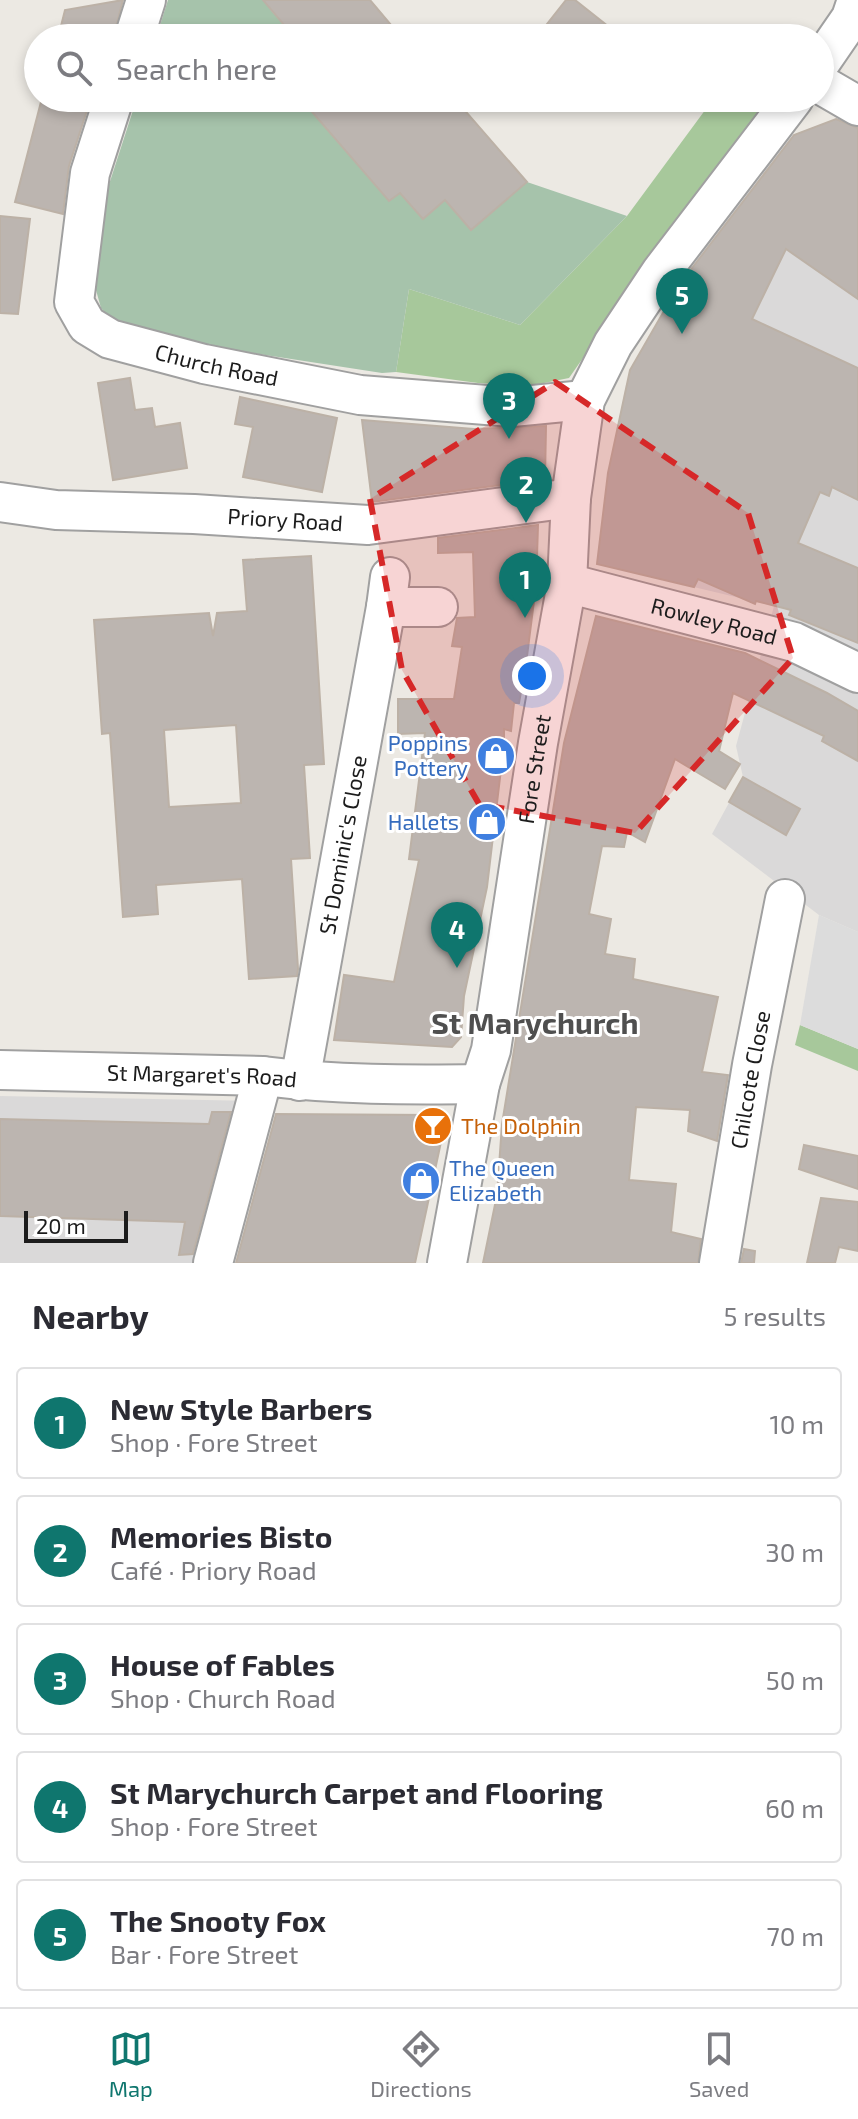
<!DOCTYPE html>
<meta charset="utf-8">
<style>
:root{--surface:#fff;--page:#f7f7f7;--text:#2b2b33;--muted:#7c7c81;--line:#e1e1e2;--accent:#0f766e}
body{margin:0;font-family:"Exo 2",sans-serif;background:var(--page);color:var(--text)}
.scale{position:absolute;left:24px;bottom:20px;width:104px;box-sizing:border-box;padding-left:8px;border:4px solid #1c1c1c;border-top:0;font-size:22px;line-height:28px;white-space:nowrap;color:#1c1c1c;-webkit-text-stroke:6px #fff;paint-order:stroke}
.you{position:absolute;left:532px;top:676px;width:28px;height:28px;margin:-20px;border:6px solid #fff;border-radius:50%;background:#1a73e8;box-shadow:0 0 0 12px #1a73e833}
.badge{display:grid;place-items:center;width:52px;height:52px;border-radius:50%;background:var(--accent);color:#fff;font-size:26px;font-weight:700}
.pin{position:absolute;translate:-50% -66px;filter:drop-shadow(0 2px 4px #0008)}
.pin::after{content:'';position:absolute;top:42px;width:28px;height:24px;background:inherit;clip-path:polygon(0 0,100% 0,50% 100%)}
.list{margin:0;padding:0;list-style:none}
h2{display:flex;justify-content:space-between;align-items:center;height:104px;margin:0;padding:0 32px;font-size:34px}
h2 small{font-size:26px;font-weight:400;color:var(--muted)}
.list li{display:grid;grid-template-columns:52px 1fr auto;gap:24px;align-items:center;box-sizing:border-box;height:112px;margin:0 16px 16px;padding:0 16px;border:2px solid var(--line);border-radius:8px}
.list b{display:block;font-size:30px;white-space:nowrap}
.list p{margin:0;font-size:26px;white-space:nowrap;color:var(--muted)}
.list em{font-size:26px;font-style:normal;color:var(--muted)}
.icon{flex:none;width:44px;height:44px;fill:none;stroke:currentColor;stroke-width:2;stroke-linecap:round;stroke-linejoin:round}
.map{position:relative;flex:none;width:858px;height:1263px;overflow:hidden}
.search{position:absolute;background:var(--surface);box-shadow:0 4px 12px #0003;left:24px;right:24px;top:24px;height:88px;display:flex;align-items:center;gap:20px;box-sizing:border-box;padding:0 28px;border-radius:44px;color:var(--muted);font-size:30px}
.sheet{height:744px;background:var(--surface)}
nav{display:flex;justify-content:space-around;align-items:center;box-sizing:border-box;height:112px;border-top:2px solid var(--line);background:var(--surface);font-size:22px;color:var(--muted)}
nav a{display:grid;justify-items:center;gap:4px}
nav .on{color:var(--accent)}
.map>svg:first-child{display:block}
</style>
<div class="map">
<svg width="858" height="1263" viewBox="0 0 858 1263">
<rect width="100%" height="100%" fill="#ece9e3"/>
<!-- residential -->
<g fill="#dad9d9">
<path d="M833,120L858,134V932L819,915L712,834L743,777L736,746L774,606L597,564L608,473L626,385L644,345L716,220L776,141Z"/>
<path d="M0,1096L257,1101L213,1263H0Z"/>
</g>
<!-- forest -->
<g fill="#a7c89b">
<path d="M714,98H753L770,111L666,239L569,378L529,386L478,383L396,372L409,289L520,325L627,216Z"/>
<path d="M800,1025L858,1049V1071L795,1045Z"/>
</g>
<!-- cemetery -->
<g fill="#a6c3ab">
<path d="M168,0H278L269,8L295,38H156Z"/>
<path d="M137,98H300L389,201L400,193L423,219L445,200L527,182L627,216L520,325L409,289L396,372L382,373L122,333L101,308L89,265L103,203Z"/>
</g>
<!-- parking -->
<path fill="#dcdcdc" d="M819,915L858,932V1049L800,1025Z"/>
<!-- building -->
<g fill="#bcb5b0" stroke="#bcb1a6" stroke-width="2" fill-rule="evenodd">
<path d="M123,0L113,38H58L65,10Z"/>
<path d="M263,0H370L402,38H295Z"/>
<path d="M566,0H575L623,38H536Z"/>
<path d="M42,98H91L69,166L63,214L15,202Z"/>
<path d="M300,98H454L527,182L471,230L445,200L423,219L400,193L389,201Z"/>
<path d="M836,119L858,128V299L786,249L752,319L858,368V500L832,487L829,496L820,492L798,543L858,568V643L789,615L791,610L756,601L755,604L698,579L694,587L597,564L608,473L630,370L679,285L794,135Z"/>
<path d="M0,216L30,219L18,314L0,313Z"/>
<path d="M130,378L135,410L152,408L155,427L180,423L187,468L113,480L98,383Z"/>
<path d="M240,397L337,418L322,492L243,477L253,427L235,424Z"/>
<path d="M362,420L474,429L546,426L545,479L372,502Z"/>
<path d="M538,525L537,557L526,599L534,601L526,664L519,703H514L511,731L504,729V744L487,887L464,996L461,1037L452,1047L334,1040L344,975L394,982L419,860L409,859L425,733L398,734V699H454L462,647L452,646L457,618L475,617L473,552L438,553V538Z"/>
<path d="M311,556L324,764L304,765L310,858L291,859L298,969L297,976L249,979L242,879L156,885L158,914L123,917L110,733L102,734L94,620L209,613L213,636L217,613L247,611L243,560ZM236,725L241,803L169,807L164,730Z"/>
<path d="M596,616L745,653L827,693L858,711V761L822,741L824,736L733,693L719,751L740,764L725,789L675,759L645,842L627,832L624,847L602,846L589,914L611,919L605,954L635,959L633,979L718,997L702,1072L728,1075L717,1141L688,1131L690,1110L636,1107L629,1180L676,1184L671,1232L701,1239L698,1263H483L497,1195L502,1124L564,743Z"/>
<path d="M743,777L800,809L786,835L729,802Z"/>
<path d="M212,1112H231L193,1254L179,1255L185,1222L0,1216V1119L209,1124Z"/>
<path d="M276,1114L433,1115L444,1128L415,1263H236Z"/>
<path d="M804,1145L858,1156V1189L799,1169Z"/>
<path d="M821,1198L858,1202V1251L839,1247L835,1263H807Z"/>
<path d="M744,1249L755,1251L754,1263H741Z"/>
</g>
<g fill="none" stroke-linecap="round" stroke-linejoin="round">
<!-- street casing -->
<g stroke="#a0a0a0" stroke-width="42">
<g id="street">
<path d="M134,38L146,0"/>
<path d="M820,63L851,18L857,0"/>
<path d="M820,84L858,106"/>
<path id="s1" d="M114,98L90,173L74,302L87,325L110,339L204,364L360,395L512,407L585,400"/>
<path id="s2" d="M0,502L56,510L194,514L368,525L571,498"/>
<path id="s3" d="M567,583L794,642L858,673"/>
<path d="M386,607H438"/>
<path id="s4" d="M0,1070L263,1076C335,1085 408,1085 480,1084"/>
<path id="s5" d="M300,1081L386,607L390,577"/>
<path d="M213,1263L263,1076"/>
<path id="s6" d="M447,1263L480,1084L491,1050L538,743L567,583L571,498L585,400L613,344L661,272L794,98"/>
<path id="s7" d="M719,1263L752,1065L785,899"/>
</g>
</g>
<!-- street -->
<use href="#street" stroke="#fff" stroke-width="38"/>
</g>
<!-- marked area -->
<path fill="#d62828" fill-opacity="0.2" stroke="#d62828" stroke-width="6" stroke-dasharray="16 10" stroke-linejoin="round" d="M555,382L748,513L793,658L635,833L479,804L402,670L370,499Z"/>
<!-- icons -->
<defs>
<g id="shop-disc" transform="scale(2)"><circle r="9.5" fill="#3f7fe0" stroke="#fff"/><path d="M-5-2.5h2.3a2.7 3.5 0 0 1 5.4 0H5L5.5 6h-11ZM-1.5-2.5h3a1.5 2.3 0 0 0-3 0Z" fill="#fff"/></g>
<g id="bar-disc" transform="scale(2)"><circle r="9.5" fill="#e8710a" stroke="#fff"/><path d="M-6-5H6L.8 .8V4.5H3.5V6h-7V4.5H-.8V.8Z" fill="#fff"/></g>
</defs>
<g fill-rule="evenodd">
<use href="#shop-disc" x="496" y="756"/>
<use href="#shop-disc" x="487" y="822"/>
<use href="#bar-disc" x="433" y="1126"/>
<use href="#shop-disc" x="421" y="1181"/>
</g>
<g text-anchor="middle" stroke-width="6" stroke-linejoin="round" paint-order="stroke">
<!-- street labels -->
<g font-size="22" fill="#1c1c1c" stroke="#fff">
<text dy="8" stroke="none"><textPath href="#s1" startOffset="372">Church Road</textPath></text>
<text dy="8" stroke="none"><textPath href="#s2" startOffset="286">Priory Road</textPath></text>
<text dy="8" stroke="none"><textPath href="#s3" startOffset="152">Rowley Road</textPath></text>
<text dy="8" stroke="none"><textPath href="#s6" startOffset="502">Fore Street</textPath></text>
<text dy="8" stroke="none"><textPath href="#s5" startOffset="240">St Dominic's Close</textPath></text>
<text dy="8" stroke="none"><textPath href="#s4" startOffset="202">St Margaret's Road</textPath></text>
<text dy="8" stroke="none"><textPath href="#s7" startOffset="186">Chilcote Close</textPath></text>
</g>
<!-- shop labels -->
<g font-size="22" fill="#366cbe" stroke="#fff" text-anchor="end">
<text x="468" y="751">Poppins<tspan x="468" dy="25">Pottery</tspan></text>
<text x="459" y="830">Hallets</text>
<text x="449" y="1176" text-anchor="start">The Queen<tspan x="449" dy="25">Elizabeth</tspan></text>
</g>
<!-- food labels -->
<g font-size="22" fill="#c56008" stroke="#fff" text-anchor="start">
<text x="461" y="1134">The Dolphin</text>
</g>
<!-- district labels -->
<g font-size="30" font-weight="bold" fill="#4f4f4f" stroke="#fff">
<text x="535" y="1034">St Marychurch</text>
</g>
</g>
</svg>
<div class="scale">20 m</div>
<div class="you"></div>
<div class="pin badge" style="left:525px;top:618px">1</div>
<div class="pin badge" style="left:526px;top:523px">2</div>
<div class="pin badge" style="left:509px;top:439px">3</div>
<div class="pin badge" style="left:457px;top:968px">4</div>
<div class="pin badge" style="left:682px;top:334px">5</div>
<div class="search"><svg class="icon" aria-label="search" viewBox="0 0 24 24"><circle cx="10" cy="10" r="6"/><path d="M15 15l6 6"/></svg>Search here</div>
</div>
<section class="sheet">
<h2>Nearby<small>5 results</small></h2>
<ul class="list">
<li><span class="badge">1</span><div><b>New Style Barbers</b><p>Shop · Fore Street</p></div><em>10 m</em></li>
<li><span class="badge">2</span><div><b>Memories Bisto</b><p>Café · Priory Road</p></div><em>30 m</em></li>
<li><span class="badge">3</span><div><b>House of Fables</b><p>Shop · Church Road</p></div><em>50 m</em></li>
<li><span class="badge">4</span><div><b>St Marychurch Carpet and Flooring</b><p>Shop · Fore Street</p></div><em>60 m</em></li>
<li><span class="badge">5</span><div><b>The Snooty Fox</b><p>Bar · Fore Street</p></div><em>70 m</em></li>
</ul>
</section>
<nav>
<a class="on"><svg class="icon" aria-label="map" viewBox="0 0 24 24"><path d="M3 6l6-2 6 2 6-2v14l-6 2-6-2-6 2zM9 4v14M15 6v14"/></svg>Map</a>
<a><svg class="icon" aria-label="directions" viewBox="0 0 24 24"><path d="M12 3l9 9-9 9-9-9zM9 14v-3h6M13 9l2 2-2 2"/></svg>Directions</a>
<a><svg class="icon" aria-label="saved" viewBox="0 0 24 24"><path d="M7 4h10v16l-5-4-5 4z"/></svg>Saved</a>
</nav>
